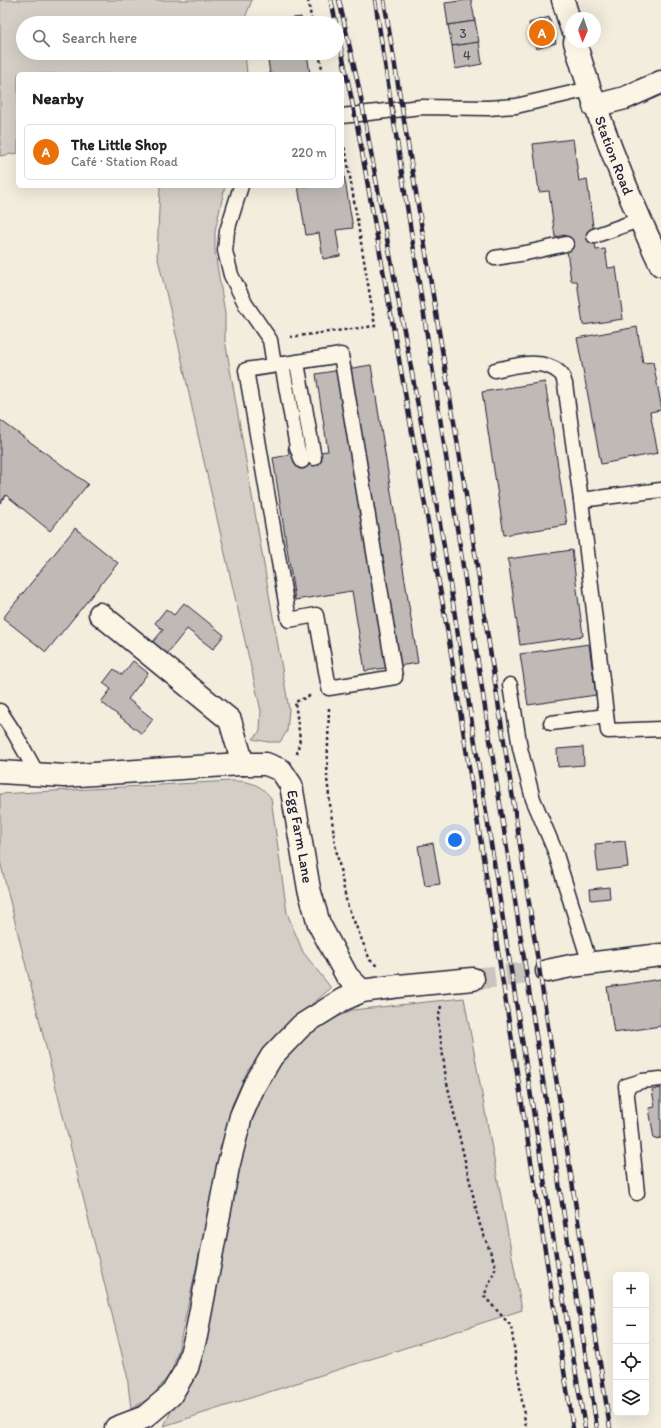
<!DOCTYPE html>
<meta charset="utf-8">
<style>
:root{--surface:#fff;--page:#f2f2f2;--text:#222;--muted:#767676;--line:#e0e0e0;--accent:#1f6fb2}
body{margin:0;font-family:Itim,sans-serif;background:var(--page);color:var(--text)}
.controls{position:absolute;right:12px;bottom:12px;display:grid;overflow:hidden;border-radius:6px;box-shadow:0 4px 16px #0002}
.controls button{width:36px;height:36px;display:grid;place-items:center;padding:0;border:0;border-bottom:1px solid var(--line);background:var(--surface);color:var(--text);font:20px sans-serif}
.compass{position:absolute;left:565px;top:12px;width:36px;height:36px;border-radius:50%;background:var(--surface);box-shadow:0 4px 16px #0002;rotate:182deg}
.you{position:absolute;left:455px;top:840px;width:14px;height:14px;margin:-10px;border:3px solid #fff;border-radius:50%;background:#1a73e8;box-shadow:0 0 0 6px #1a73e833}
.badge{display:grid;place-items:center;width:26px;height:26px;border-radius:50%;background:var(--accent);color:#fff;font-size:13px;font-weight:700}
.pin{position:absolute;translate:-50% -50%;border:2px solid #fff;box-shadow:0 1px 4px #0006}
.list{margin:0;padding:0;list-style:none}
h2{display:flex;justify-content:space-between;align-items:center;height:52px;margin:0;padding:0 16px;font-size:17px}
h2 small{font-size:13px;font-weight:400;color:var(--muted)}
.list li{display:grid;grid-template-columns:26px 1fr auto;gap:12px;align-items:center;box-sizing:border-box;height:56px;margin:0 8px 8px;padding:0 8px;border:1px solid var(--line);border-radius:6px}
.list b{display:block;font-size:15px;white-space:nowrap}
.list p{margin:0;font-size:13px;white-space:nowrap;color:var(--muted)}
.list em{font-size:13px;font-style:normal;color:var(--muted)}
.icon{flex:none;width:22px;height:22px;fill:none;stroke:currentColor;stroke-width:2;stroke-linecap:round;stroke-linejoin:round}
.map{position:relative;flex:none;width:661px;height:1428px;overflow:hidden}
.search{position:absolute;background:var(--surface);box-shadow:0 4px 16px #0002;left:16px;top:16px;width:328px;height:44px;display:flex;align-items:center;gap:10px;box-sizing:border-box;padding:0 14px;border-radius:22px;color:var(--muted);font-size:15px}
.panel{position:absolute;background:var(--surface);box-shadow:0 4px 16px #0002;left:16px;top:72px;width:328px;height:116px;border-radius:6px}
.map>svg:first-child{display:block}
</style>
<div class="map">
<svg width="661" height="1428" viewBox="0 0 661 1428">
<rect width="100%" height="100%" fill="#f3edde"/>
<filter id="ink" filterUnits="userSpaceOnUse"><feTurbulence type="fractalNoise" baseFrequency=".025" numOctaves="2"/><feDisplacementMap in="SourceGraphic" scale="8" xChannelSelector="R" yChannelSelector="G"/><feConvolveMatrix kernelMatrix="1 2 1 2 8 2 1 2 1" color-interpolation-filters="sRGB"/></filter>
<g filter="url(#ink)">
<!-- green -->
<g fill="#d4cfc6" stroke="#7b7880">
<path d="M0,0H252L243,23H23V53H245L247,74H18V153L0,156Z"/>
<path d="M160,186H225L215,231V253L225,313V340L289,709L287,731L280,742H268L253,739L260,731L261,711L195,422L180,351L157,255Z"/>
<path d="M231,781C249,781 259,783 271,798L287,913L303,952L331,988L290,1023L248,1070L232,1105L178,1351L172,1371L153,1396L131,1409L127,1375L0,861V794Z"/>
<path d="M464,998L522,1310L164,1426L174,1405L242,1140L264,1079L305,1033L352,1010Z"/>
</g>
<!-- building -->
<g fill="#bfbab6" stroke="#22223b">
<path d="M467,0H471L475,21L448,25L445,3Z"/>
<path d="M301,17L302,23H263V22Z"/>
<path d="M549,17L556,43L536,49L529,23Z"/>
<path d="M475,21L479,42L452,46L448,25Z"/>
<path d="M479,42L482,64L455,69L452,46Z"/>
<path d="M267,53H307L310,74H270Z"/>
<path d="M573,139L579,181L587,179L596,250L605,249L608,268L616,267L623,319L583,325L577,281H571L565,235L555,237L549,191L539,192L533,144Z"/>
<path d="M342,163L353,228L336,230L340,256L323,259L319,233L306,235L298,186H342Z"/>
<path d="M637,327L643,363L653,362L661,404V410L650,412L658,453L601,464L577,338Z"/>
<path d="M371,365L418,663L365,671L352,591L295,600L273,458L289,455L288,448L319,443L320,452L328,451L316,374Z"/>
<path d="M545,382L567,525L504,535L482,392Z"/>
<path d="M0,420L88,484L50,531L6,495L0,503Z"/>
<path d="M75,528L118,563L46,652L3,618Z"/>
<path d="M572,550L583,636L520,645L508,559Z"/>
<path d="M184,603L224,635L213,649L187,629L166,655L152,643L163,630L155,623L166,609L174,615Z"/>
<path d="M589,644L596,695L528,705L520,654Z"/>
<path d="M133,661L148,673L128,699L153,719L142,734L101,702L111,689L103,683L114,669L122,675Z"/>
<path d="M583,747L584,765L558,767L557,749Z"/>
<path d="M625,841L628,867L598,871L595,844Z"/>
<path d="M433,843L440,884L425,886L418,846Z"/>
<path d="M609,887L610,898L591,900L590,889Z"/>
<path d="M661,979V1026L614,1033L607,987Z"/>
<path d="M661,1088V1138L654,1139L649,1108L655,1107L652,1090Z"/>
</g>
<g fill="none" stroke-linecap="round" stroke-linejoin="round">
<!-- street-tunnel -->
<path stroke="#c9c4bd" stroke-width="22" stroke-dasharray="22 11" stroke-linecap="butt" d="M473,979L547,971"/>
<!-- lane casing -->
<g stroke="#22223b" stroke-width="17">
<g id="lane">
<path d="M342,116L421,107L488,108L516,106L589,89"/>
<path d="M241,186L227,231L225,251L231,275L246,305L270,340L274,365"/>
<path d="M594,236L639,220"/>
<path d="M495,258L526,253L566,244"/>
<path d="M341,355L395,677L329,688L316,615L289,620L246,370Z"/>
<path d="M297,363L314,458"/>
<path d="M282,364L297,447L302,461"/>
<path d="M495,370C515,366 542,357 560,373C563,375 564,381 565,384L581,500L608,731L661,729"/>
<path d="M581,500L661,490"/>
<path d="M510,685L520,748L533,799L555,851L590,964"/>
<path d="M0,711L15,734L38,775"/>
<path d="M551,723L606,716"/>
<path d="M637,1193L626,1086L642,1081L661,1079"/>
</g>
</g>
<!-- street casing -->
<g stroke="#22223b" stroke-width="25">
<g id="street">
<path d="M100,614L230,720L243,764"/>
<path id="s1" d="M0,772L64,776L240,764H266L281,770L291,785L309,889L319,924L347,976L362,991"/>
<path d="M547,971L571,966L661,955"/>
<path d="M116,1428L145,1417L171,1395L187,1368L196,1336L228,1167L241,1116L254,1086L272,1056L302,1025L342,1000L362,991L399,986L473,979"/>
</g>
</g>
<!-- secondary casing -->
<g stroke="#22223b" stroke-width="25">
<g id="secondary">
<path d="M563,0L571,27"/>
<path id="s2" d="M575,42C598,120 626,192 661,265"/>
<path d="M594,106L625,98L661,82"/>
</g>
</g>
<!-- path -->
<g stroke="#22223b" stroke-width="2.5" stroke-dasharray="3 3" stroke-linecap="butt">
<path d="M308,0L312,23"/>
<path d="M319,53L323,74"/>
<path d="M290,337L375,326L346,153L342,141"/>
<path d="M329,708L327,779L335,844L347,904L370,960L377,966"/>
<path d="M297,754L300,738L295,702L312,695"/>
<path d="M441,1006L438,1019L446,1079L480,1225L496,1267L484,1296L511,1326L526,1428"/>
</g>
<!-- lane -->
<use href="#lane" stroke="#fcf5e5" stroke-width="14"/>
<!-- street -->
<use href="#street" stroke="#fcf5e5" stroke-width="22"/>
<!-- secondary -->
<use href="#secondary" stroke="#fcf5e5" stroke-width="22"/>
<!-- rail casing -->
<g stroke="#22223b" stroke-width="4.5">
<g id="rail">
<path d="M331,0L336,23"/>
<path d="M339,0L359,88L443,540L556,1255L585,1428"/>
<path d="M375,0L597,1428"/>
<path d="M384,0L465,488L610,1428"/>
<path d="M337,29L358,130L447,628L573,1428"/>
</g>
</g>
<!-- rail -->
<use href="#rail" stroke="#fcf5e5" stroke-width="3" stroke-dasharray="9" stroke-linecap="butt"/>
</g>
</g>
<g text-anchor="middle" stroke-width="4" stroke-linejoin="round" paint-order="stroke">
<!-- number labels -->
<g font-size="13" fill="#49485a">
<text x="463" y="38">3</text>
<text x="467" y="60">4</text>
</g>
<!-- street labels -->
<g font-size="15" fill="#22223b" stroke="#fcf5e5">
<text dy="5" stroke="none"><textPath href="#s2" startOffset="120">Station Road</textPath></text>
<text dy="5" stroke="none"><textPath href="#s1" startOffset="353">Egg Farm Lane</textPath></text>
</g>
</g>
</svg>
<div class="controls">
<button>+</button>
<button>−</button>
<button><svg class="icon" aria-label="locate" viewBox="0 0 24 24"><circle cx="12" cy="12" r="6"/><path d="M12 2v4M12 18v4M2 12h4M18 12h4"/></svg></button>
<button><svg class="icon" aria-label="layers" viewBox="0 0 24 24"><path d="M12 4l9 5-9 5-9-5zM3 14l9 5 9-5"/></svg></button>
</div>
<svg class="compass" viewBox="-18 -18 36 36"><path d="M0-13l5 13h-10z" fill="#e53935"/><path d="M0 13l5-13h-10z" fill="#767676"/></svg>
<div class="you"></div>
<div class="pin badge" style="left:542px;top:33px;background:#e8710a">A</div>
<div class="search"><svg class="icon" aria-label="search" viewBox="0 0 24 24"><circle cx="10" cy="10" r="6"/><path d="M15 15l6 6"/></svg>Search here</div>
<section class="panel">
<h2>Nearby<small></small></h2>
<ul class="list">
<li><span class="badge" style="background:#e8710a">A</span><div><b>The Little Shop</b><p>Café · Station Road</p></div><em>220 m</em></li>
</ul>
</section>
</div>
